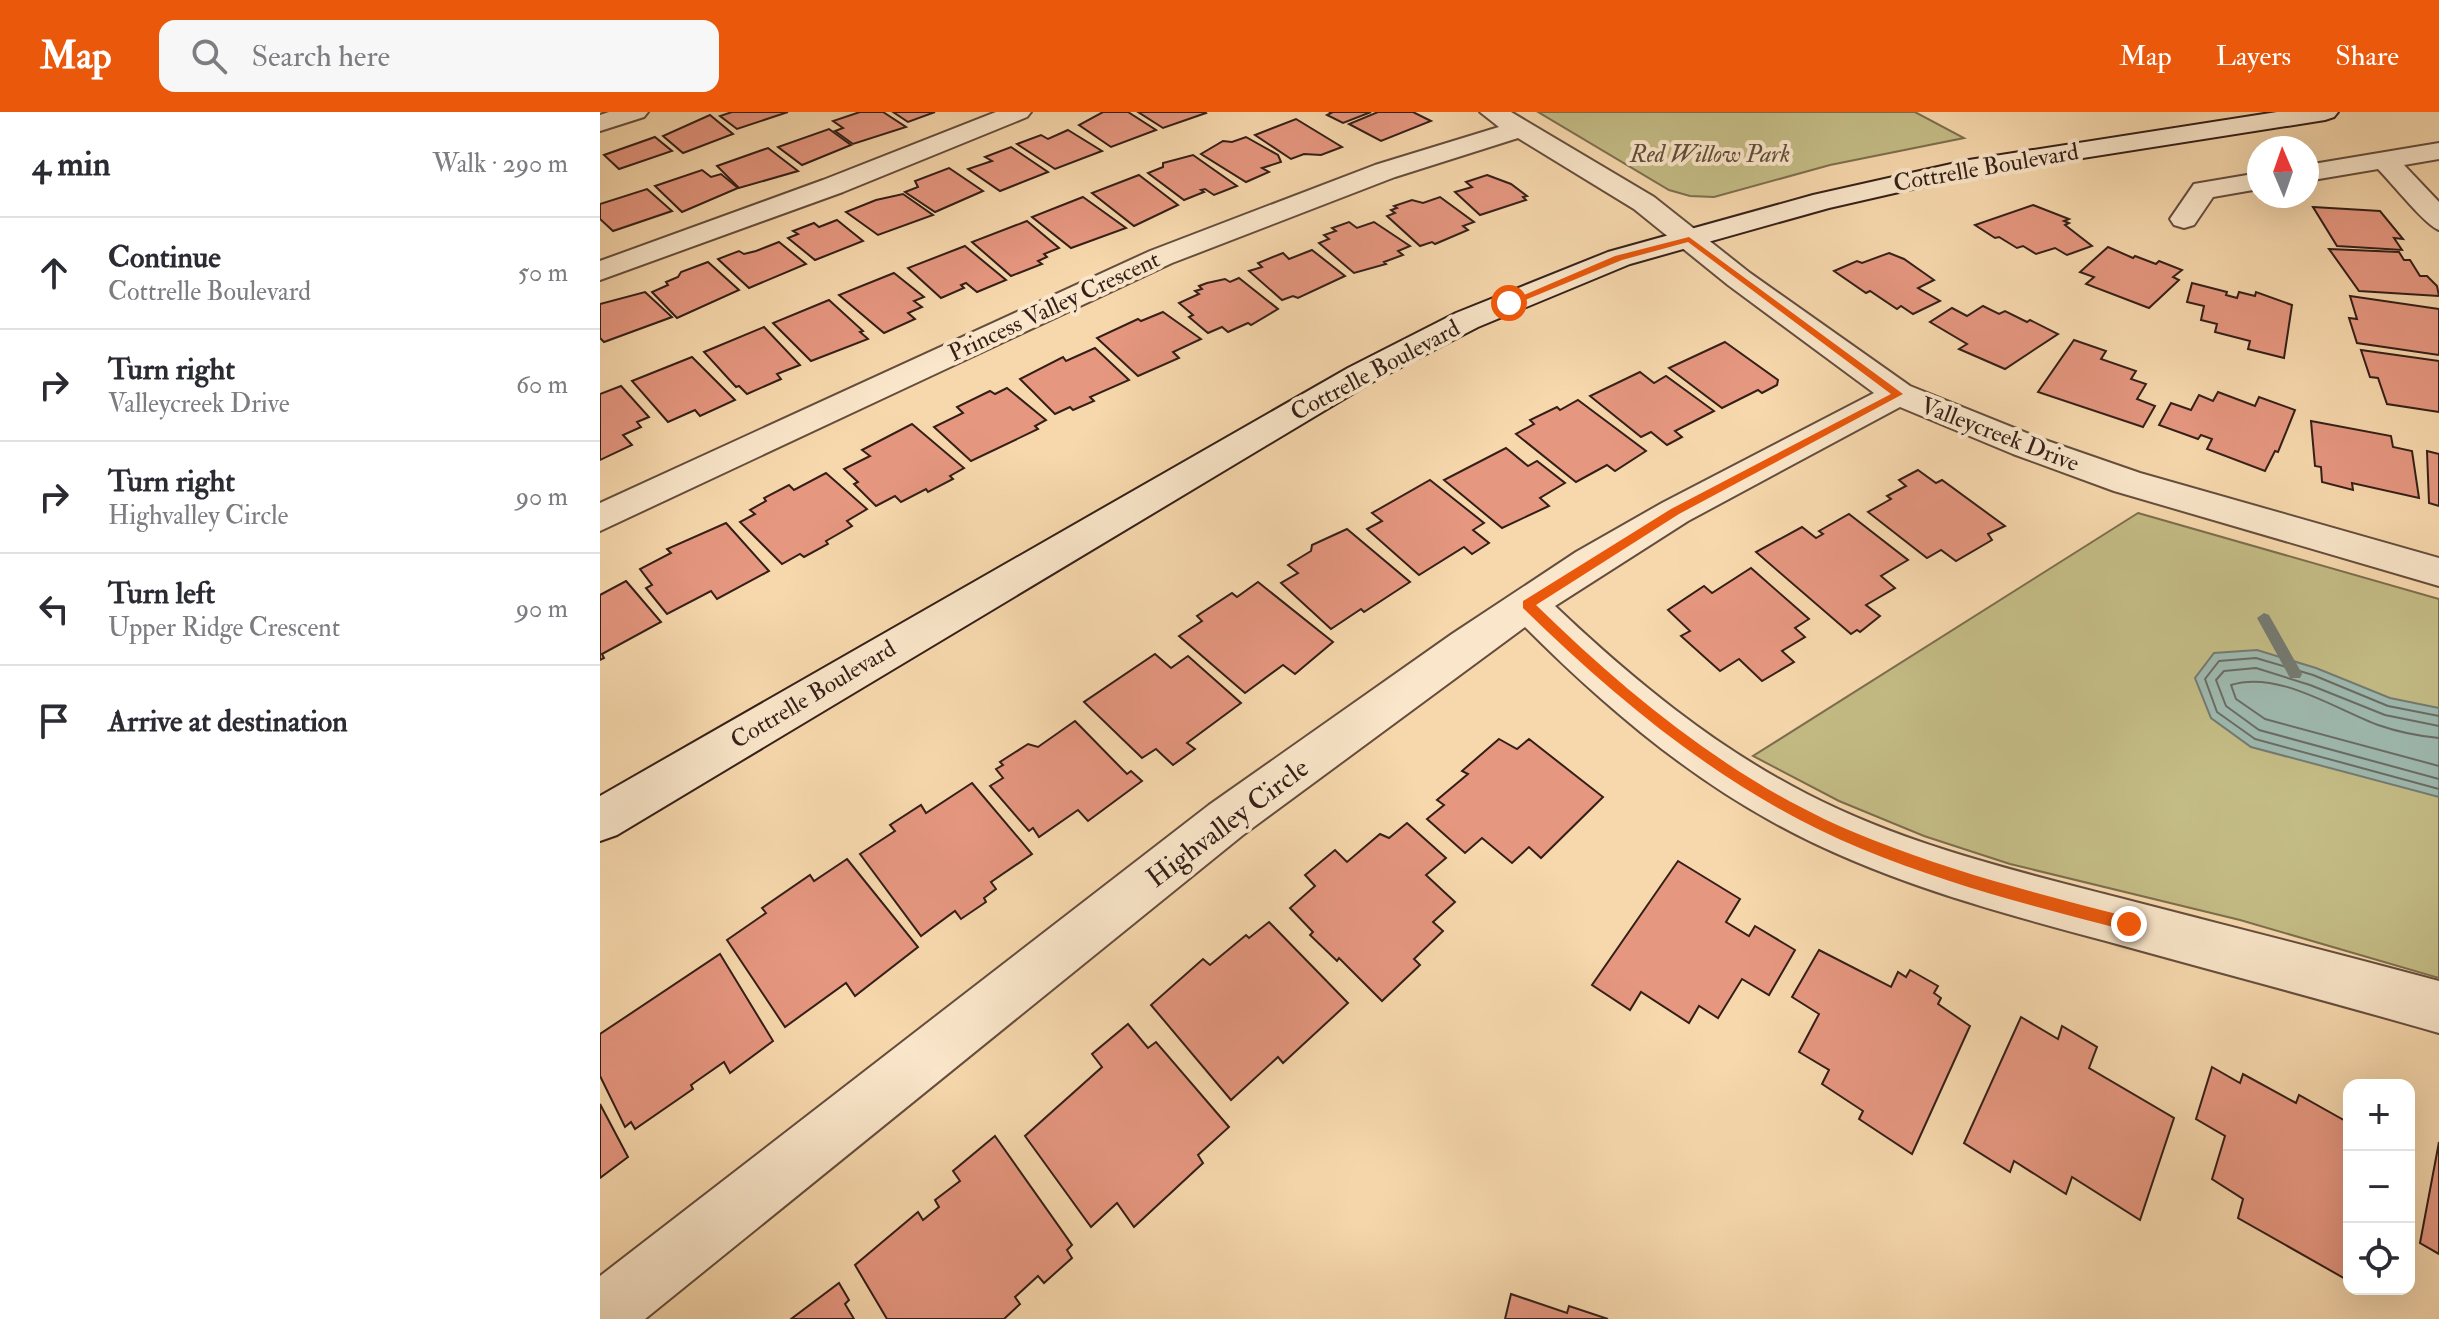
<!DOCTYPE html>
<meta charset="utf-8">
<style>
:root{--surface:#fff;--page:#f7f7f7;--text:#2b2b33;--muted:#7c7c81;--line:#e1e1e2;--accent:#ea580c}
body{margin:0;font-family:"IM FELL Double Pica",serif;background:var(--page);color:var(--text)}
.controls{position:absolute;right:24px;bottom:24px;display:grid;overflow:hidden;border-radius:16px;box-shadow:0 8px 32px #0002}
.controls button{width:72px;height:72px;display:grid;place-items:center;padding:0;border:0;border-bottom:2px solid var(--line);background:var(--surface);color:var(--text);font:40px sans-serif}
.compass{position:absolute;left:1647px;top:24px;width:72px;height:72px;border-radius:50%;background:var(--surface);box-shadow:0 8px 32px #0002;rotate:358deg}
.stop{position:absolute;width:24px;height:24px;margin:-18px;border:6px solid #ea580c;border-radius:50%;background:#fff}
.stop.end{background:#ea580c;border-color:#fff;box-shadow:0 2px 8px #0008}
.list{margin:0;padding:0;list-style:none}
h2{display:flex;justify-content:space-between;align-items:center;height:104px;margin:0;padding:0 32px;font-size:34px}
h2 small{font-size:26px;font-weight:400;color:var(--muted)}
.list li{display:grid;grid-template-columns:52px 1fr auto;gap:24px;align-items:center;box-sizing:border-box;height:112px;padding:0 32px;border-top:2px solid var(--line)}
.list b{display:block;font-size:30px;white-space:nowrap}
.list p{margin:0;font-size:26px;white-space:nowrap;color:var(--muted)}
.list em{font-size:26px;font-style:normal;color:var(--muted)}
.icon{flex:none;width:44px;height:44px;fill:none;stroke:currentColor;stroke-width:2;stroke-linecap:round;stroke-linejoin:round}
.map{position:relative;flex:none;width:1839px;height:1207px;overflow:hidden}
header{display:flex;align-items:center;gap:48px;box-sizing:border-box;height:112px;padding:0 40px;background:var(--accent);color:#fff}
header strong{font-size:38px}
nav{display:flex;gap:44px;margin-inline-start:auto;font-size:28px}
.search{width:560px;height:72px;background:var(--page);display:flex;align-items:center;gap:20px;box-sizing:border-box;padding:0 28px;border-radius:16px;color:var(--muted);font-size:30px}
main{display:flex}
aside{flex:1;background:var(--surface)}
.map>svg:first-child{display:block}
</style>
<header>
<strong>Map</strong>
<div class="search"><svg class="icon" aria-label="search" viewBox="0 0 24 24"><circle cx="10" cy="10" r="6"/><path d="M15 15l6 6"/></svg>Search here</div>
<nav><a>Map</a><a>Layers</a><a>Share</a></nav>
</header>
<main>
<aside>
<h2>4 min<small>Walk · 290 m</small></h2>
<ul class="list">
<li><svg class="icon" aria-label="ahead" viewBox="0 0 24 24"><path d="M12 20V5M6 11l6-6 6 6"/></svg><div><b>Continue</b><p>Cottrelle Boulevard</p></div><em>50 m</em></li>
<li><svg class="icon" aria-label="right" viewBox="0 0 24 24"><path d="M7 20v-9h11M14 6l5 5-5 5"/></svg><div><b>Turn right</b><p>Valleycreek Drive</p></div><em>60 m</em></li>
<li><svg class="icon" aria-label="right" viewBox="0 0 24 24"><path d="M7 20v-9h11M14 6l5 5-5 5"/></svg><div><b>Turn right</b><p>Highvalley Circle</p></div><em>90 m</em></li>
<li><svg class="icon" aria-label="left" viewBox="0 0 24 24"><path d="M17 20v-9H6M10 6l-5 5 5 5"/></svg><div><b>Turn left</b><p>Upper Ridge Crescent</p></div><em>90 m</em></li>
<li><svg class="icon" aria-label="arrive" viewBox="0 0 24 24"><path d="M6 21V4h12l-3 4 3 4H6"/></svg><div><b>Arrive at destination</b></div></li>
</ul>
</aside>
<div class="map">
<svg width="1839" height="1207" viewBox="0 0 1839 1207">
<rect width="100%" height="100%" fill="#f7d8ad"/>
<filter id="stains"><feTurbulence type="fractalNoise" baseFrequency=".0025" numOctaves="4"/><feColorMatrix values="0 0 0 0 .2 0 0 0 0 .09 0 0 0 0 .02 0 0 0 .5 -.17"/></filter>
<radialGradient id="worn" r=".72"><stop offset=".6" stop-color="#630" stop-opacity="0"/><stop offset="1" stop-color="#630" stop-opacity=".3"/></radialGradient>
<!-- green -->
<g fill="#c4bc85" stroke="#7c6e4e" stroke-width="2">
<path d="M938,0H1315L1364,26L1230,53L1114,85L1090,84L1069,78Z"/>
<path d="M1538,401L1839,487V866L1640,808L1410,752L1324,724L1239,689L1153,644Z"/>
</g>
<!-- water -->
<path fill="#9eb9af" stroke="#747b73" stroke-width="2" d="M1657,538L1716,556L1790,586L1839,596V685L1651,635L1611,606L1595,566L1614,541Z"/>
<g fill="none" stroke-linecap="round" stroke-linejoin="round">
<!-- shore -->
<g stroke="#696c64" stroke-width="2">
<path d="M1839,604L1788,594L1713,563L1656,546L1619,549L1605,567L1617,600L1655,627L1839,677"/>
<path d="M1839,614L1785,603L1710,573L1656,556L1624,559L1616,568L1626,594L1659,618L1839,667"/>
<path d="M1839,626C1818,624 1798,620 1778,613C1735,597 1678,558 1631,573L1636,587L1665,607L1839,654"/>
</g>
<!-- stream -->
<path fill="#747b73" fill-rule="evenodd" d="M1664,501L1669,503L1700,558L1702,562L1700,566H1690L1657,506Z"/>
</g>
<!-- building -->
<g fill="#e69780" stroke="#341f18" stroke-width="2">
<path d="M132,0H188L137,17L120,4Z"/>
<path d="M260,0H283L306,15L253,32L235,19L243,16L233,9Z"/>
<path d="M293,0H335L308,10Z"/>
<path d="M503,0H528L556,18L511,35L479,13Z"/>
<path d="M538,0H605L606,1L563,16Z"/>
<path d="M729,0H771L743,11L727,3L731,1Z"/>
<path d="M778,0H813L831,9L781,29L749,12Z"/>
<path d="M110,3L133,22L83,41L63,24Z"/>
<path d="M696,7L742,35L721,43L704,42L691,47L655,23Z"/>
<path d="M229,17L251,33L202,53L178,35Z"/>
<path d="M468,18L502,39L455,57L417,32L441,23L448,27Z"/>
<path d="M55,25L72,39L19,57L4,43Z"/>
<path d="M646,25L678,43L681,50L662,56L669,60L646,70L601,42L623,29L632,30Z"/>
<path d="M411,35L448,60L400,79L368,57L392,49L385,45Z"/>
<path d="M168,36L198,59L139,76L117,54Z"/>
<path d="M593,43L637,74L614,83L605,77L601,78L604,80L584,88L548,61L563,55V51Z"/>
<path d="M349,56L383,79L335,100L305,80L318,75L315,69Z"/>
<path d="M102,58L111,65L121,62L138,76L82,100L55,74Z"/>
<path d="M539,63L578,93L534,114L492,81Z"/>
<path d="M887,63L911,72L927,84L923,85L926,88L880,103L855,80L872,75L866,70Z"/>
<path d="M47,77L72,99L13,119L0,107V92Z"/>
<path d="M303,82L333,103L278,123L246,100L276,88Z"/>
<path d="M483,85L526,116L471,136L432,105Z"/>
<path d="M840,85L874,110L863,114L868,118L835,132L832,130L820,134L787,104L795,101L791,98L797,96L794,94L812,88L823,91Z"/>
<path d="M1433,93L1469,107L1464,109L1469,111L1465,113L1492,134L1467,143L1455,136L1436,142L1423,134L1417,136L1399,125L1395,126L1375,113Z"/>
<path d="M1713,95L1780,99L1803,127L1794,126L1802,138L1737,134Z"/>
<path d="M237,108L263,129L215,148L188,126L198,122L193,119L214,111L219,115Z"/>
<path d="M427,109L459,136L444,142L447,145L438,149L442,152L411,164L372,130Z"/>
<path d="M749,110L757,116L774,110L810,134L798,139L803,143L784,150L786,152L754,161L719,131L729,127L724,123L736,119L732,116Z"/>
<path d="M179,130L206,152L149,176L118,147L139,139L144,142L156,139Z"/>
<path d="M365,134L406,168L377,180L366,171L361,173L364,176L341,186L308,156Z"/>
<path d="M1508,135L1533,146L1535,144L1556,152L1559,149L1582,158L1573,165L1579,168L1549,196L1486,172L1494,165L1480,160Z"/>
<path d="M1729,137L1799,140L1804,148H1810L1820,164H1827L1837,174L1839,184L1759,179Z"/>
<path d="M712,138L745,164L698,186L693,184L682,188L649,159L662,155L658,151L683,141L689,147Z"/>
<path d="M1289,141L1304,147L1334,168L1318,176L1340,189L1313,202L1301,194L1297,197L1270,179L1266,181L1234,159L1257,149L1262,151Z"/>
<path d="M108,150L139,178L77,206L52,180L68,173L66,170L78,165L81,160Z"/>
<path d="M294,161L324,185L314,189L322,195L308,201L315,207L284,221L239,183Z"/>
<path d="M639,166L678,197L651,213L648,211L628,220L622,215L608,221L589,205L593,203L579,191L599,182L595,179L602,177L599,174L607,171L625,167L630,170Z"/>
<path d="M1592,171L1627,180L1626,183L1637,186L1639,180L1655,184L1656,180L1692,193L1684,246L1648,237L1650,229L1615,220L1617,212L1601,208L1604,194L1587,190Z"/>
<path d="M45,180L72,205L4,230L0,226V192Z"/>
<path d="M1750,184L1839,197V243L1757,231L1749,206L1757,207Z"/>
<path d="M229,188L263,219L260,220L268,227L211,249L173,211Z"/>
<path d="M1383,194L1399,202L1405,199L1427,210L1430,208L1458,222L1405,257L1359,237L1367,232L1330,210L1352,196L1367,204Z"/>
<path d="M563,200L601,227L573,240L579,246L538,264L497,226L538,207L541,209Z"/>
<path d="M164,215L200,253L177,262L181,267L147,282L139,274L136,275L104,240Z"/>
<path d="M1474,228L1506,239L1501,247L1536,259L1531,267L1546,272L1537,287L1555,294L1543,315L1438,280Z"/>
<path d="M1125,230L1178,268L1177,273L1162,281L1158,278L1122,296L1069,256Z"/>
<path d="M495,236L529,268L490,285L494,289L473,298L470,295L455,302L420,267L463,245L466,249Z"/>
<path d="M1761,238L1839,249V300L1787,292L1778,266L1770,265Z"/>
<path d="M92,245L135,288L100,304L95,298L68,310L32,269Z"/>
<path d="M1040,260L1054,271L1066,264L1114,299L1075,319L1082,325L1067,333L1051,320L1041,325L990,284Z"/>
<path d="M21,274L49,305L37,310L41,315L23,323L32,333L0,348V282Z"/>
<path d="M407,276L446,308L435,314L438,317L371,349L334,315L363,301L357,295L390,279L395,282Z"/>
<path d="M1618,280L1655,294L1659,285L1695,298L1678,340L1675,339L1665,359L1607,337L1612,327L1601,323L1598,327L1559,313L1571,291L1591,298L1599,283L1613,289Z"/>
<path d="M978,288L1046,339L1015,359L1007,353L976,370L916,322L934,312L930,308L957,295L960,298Z"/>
<path d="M1711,309L1791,324L1793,335L1812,339L1819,386L1752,371L1753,378L1722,370L1721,355L1715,354Z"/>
<path d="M312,312L364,356L350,364L353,367L328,380L326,377L301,390L295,384L276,394L254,372L258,370L244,357L270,344L262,338Z"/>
<path d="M906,336L928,354L937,349L965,371L940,386L949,394L902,416L844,368Z"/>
<path d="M1827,339L1839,342V394L1829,391Z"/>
<path d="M1318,358L1336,371L1342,368L1405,414L1388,422L1392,428L1356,449L1341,438L1327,446L1268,400L1291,387L1287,384L1306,374L1299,368Z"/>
<path d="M226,361L267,397L247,409L252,414L226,429L228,432L204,445L200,442L182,452L140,410L155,402L150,398L166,389L164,386L189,373L194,378Z"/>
<path d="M830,368L884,411L873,418L889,431L872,442L864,435L819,463L767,417L782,409L772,401Z"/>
<path d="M1249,402L1308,448L1281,464L1295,476L1266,493L1280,504L1260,520L1257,518L1251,522L1156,440L1202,415L1216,426L1223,422L1219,419Z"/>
<path d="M126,411L169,459L117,487L111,479L67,502L46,476L52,473L40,457L71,441L67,437Z"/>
<path d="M747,417L810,470L764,500L761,497L731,517L681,471L698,461L688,453L711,439L712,433Z"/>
<path d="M1151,456L1209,507L1195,516L1205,525L1182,539L1194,550L1162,569L1139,547L1120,559L1081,524L1090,519L1068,498L1104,474L1112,481Z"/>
<path d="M26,469L61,510L2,542L4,546L0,548V483Z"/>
<path d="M658,470L733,530L695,562L683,553L645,581L579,524L602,509L597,504L632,481L637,485Z"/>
<path d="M555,542L571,556L588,544L641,591L587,631L595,637L573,653L556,637L542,646L484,590Z"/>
<path d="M475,609L527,662L531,659L542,669L488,709L478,698L439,725L433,716L429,719L390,674L403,666L396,657L403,653L400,650L428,632L438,635Z"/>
<path d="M899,627L917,637L929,627L1003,685L941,746L929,735L912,751L882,726L865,741L827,707L844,693L837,688L868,662L862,659Z"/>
<path d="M372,671L432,742L391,770L396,777L384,786L386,790L361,807L355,799L321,824L260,742L295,719L290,713L321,693L326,701Z"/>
<path d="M807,711L846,746L826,763L855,790L833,810L843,819L814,847L820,853L782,889L739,846L737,849L710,823L713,820L690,796L715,774L705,763L735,738L747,750L780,722L789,726Z"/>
<path d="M247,747L318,835L255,884L246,871L185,915L127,828L166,801L162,796L210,763L214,769Z"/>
<path d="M1078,749L1140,787L1126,810L1149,824L1155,814L1195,838L1169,883L1142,867L1118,906L1099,894L1089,911L1041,880L1030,898L992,873Z"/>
<path d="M669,810L748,891L683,951L678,945L631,988L551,893L603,847L610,853L646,823L649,826Z"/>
<path d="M1219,838L1291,875L1298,860L1306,865L1310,858L1338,874L1334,881L1341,886L1338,892L1370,914L1312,1042L1259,1007L1263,999L1222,972L1229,958L1199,940L1219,902L1192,885Z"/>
<path d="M120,842L173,929L130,961L124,950L91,973L93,977L35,1017L31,1010L25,1015L0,964V922Z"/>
<path d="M1421,905L1458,927L1462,914L1497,935L1489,956L1574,1006L1540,1108L1472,1065L1466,1082L1414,1049L1410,1060L1364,1031Z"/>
<path d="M528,912L548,936L556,930L629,1015L598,1043L603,1051L534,1115L517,1091L491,1115L425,1024L502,955L492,942Z"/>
<path d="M1612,955L1640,971L1643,962L1696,991L1699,983L1749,1011V1169L1638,1106L1643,1087L1612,1067L1625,1024L1596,1007Z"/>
<path d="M0,992L28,1045L0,1066Z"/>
<path d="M395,1024L472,1133L467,1138L472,1146L444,1171L438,1164L415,1185L420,1192L404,1207H287L255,1153L318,1100L323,1108L339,1095L335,1088L360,1069L353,1059Z"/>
<path d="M1839,1030V1142L1820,1131Z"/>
<path d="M239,1171L249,1188L245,1192L254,1207H191Z"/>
<path d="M911,1182L967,1201L969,1194L1008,1207H905Z"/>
</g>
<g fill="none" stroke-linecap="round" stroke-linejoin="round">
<!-- minor casing -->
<g stroke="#654d3d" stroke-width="4">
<g id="minor">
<path d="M9,0H48L44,5L0,19V3Z"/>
<path d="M396,0H431L427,5L243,80L0,168V149L223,68Z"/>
<path d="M880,0H911L1054,85L1150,161L1310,274L1439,326L1540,361L1839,446V474L1514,379L1413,342L1300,295L1088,409L955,494C1031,566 1113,634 1207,682C1304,732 1411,758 1516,785C1624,813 1732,840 1839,869V921C1728,889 1617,860 1506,829C1393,799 1275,767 1171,709C1079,658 999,589 925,515L643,723L45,1207H0V1164L609,693L852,522L976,440L1062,391L1274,281L1128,173L1034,97L918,26L795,65L572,151L0,419V391L550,139L775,53L899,15Z"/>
<path d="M1839,31V47L1804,53L1839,90V118C1826,114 1792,71 1778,57L1707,69V53Z"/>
<path d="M1659,61V77L1613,85L1594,113L1584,116L1574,113L1570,107L1594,72Z"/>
</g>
</g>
<!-- secondary casing -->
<g stroke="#341f18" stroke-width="4">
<path id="secondary" d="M1677,0H1738L1734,5L1725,8L1369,64L1229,96L1030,152L878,215L772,270L17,723L0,729V684L748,256L856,201L1008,140L1213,83L1369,48Z"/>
</g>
<!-- minor -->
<use href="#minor" fill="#fae6ca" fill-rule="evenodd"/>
<!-- secondary -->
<use href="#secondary" fill="#fae6ca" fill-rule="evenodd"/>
</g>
<!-- route -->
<path fill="#ea580c" d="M1089,125L1303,282L1079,402L936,493C1033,588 1145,679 1273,728C1356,761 1443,783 1529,805L1537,812L1535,817L1529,819C1439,796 1349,773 1262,737C1133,684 1022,593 923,496V489L1071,397L1291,282L1088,130L1022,148L913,193L905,191L1015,144Z"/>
<g text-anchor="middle" stroke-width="8" stroke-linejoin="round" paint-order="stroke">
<!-- far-park labels -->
<g font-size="24" font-style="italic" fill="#5f4e39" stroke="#fae6ca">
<text x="1110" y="50">Red Willow Park</text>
</g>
<!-- far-street labels -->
<g font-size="24" fill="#341f18" stroke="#fae6ca">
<text transform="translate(1386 55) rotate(-10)" y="8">Cottrelle Boulevard</text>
<text transform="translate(454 194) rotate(-25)" y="8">Princess Valley Crescent</text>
<text transform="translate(775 258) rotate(-28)" y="8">Cottrelle Boulevard</text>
<text transform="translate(1400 322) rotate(21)" y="8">Valleycreek Drive</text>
<text transform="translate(213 582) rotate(-31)" y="8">Cottrelle Boulevard</text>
</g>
<!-- street labels -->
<g font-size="28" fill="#341f18" stroke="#fae6ca">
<text transform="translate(627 710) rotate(-37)" y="10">Highvalley Circle</text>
</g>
</g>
<rect width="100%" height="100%" filter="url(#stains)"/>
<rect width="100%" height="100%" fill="url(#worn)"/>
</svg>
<div class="controls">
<button>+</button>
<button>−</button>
<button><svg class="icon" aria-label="locate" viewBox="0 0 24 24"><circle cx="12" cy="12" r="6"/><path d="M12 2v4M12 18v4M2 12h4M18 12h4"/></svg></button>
</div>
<svg class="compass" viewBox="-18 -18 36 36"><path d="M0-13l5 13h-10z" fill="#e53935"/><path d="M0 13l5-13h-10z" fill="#7c7c81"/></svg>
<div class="stop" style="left:909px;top:191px"></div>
<div class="stop end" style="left:1529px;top:812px"></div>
</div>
</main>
